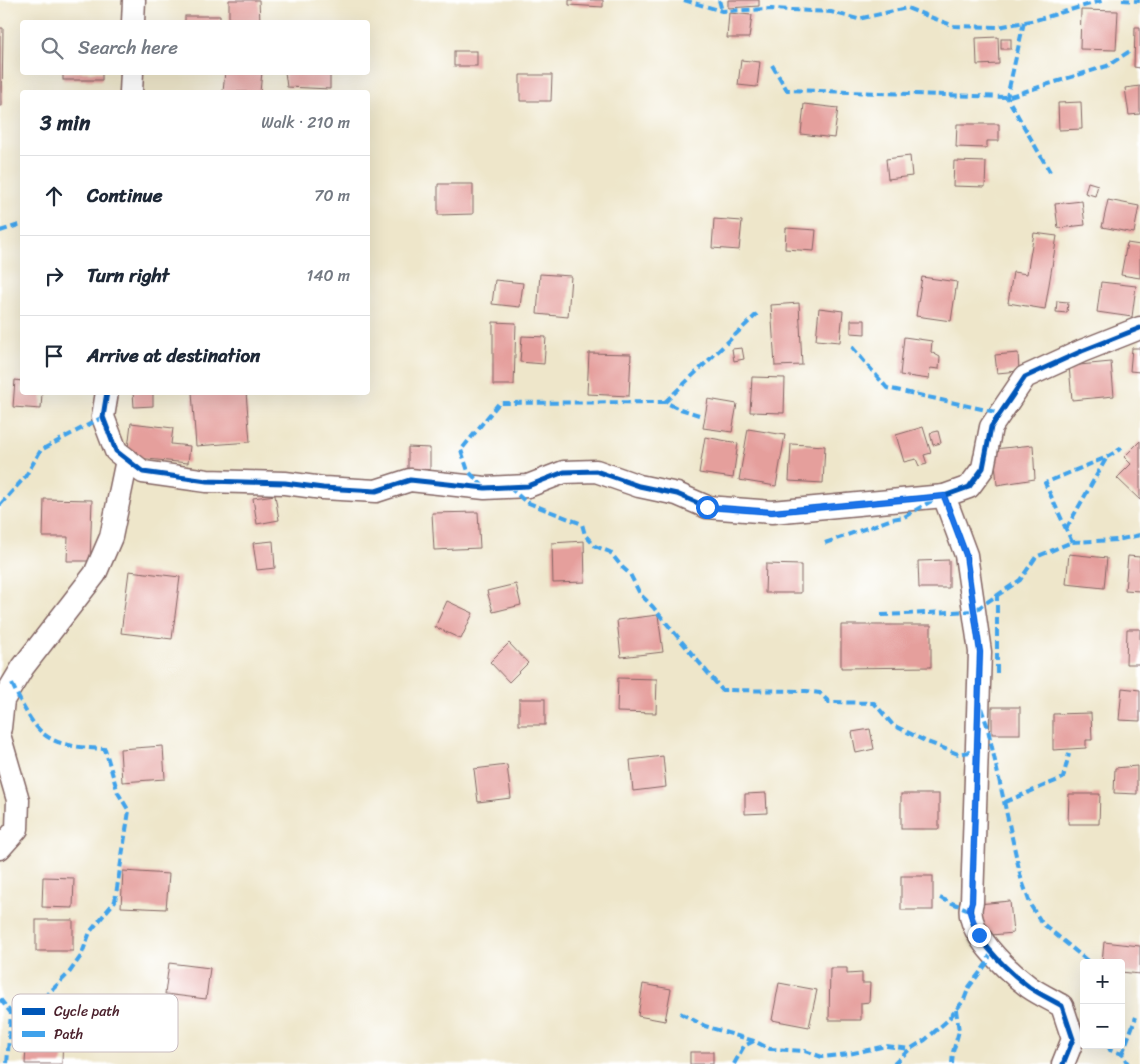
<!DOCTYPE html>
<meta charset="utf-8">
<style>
:root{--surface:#fff;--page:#f6f6f7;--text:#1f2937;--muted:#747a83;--line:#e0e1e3}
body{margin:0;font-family:Sriracha,sans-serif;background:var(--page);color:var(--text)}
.controls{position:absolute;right:15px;bottom:15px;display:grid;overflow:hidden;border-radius:5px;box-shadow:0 5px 20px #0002}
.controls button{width:45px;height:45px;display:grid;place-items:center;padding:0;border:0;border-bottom:1px solid var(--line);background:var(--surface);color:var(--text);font:25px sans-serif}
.stop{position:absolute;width:15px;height:15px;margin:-11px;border:4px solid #1a73e8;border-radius:50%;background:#fff}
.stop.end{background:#1a73e8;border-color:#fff;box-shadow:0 1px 5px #0008}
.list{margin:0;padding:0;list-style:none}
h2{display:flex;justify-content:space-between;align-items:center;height:65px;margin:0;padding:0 20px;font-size:21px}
h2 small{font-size:16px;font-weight:400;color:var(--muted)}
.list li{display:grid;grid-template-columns:32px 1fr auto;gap:15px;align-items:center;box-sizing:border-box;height:80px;padding:0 20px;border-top:1px solid var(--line)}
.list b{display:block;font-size:19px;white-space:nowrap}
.list em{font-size:16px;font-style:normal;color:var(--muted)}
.icon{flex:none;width:28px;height:28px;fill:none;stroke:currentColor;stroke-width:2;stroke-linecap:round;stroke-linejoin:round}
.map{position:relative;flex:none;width:1140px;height:1064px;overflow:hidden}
.search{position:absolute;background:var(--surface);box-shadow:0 5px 20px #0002;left:20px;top:20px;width:350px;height:55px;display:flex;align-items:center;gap:12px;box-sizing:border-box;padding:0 18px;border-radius:5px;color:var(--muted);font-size:19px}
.panel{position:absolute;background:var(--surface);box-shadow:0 5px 20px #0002;left:20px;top:90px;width:350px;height:305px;border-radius:5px}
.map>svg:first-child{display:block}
</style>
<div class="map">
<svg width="1140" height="1064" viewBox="0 0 1140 1064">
<rect width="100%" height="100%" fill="#fff"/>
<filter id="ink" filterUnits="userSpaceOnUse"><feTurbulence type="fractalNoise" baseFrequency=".02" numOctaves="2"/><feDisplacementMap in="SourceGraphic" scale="10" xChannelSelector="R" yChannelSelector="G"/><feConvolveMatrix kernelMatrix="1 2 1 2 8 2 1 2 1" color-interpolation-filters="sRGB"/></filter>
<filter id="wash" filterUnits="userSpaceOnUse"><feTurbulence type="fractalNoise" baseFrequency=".0096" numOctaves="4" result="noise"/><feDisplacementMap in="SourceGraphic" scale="20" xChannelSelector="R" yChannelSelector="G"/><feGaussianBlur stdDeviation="1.12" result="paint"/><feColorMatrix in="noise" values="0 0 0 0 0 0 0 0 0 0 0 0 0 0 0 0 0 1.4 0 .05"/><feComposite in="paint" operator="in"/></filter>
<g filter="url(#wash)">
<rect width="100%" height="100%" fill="#eee6ca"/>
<g id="blocks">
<!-- building -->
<g fill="#e59f9c">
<path d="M229,0H259L260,22H229Z"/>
<path d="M569,0H603V7L569,5Z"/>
<path d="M728,0H759V6L728,8Z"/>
<path d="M1081,10L1118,11L1116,50L1080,49Z"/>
<path d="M729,13L752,15L749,38H727Z"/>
<rect x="185" y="16" width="35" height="6"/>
<path d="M1135,27H1140V68L1134,67Z"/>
<path d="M0,28H3L2,106H0Z"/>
<path d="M998,37L999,64L977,65L976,38Z"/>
<rect x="1001" y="39" width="10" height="10"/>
<rect x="454" y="51" width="23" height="15"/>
<path d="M741,60L760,62L757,87L738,85Z"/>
<rect x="63" y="72" width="39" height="8"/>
<path d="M225,72H262L260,92H223Z"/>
<path d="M285,72H330V89L287,87Z"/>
<path d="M520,75H552L551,101H520Z"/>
<path d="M1140,86V114L1129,115L1125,88Z"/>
<path d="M1081,102L1082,129L1059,130L1058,103Z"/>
<path d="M804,104L838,108L834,138L801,134Z"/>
<path d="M957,124H999V141H987V148L956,147Z"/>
<path d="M910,156L912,176L888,179L886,159Z"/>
<path d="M954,161L986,162L985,187L953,186Z"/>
<path d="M1088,182L1098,185L1095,196L1085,193Z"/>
<path d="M438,184H473V214L438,215Z"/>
<path d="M1108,200L1139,206L1134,233L1102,227Z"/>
<path d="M1082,201L1085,225L1058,228L1055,204Z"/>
<path d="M714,219L742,221L739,250L712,248Z"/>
<path d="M786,228L816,230L814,251L785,249Z"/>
<path d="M1034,233L1057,236L1045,309L1008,303L1013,272L1027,274Z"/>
<path d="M1127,243L1140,245V278L1121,275Z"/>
<path d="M540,274L571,276L568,317L537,314Z"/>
<path d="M922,277L957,282L951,321L916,316Z"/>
<path d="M495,280L523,283L520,307L492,304Z"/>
<path d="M1101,282L1136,286L1132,317L1097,312Z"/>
<path d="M1057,301L1068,302L1067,313L1056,312Z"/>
<path d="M799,303L802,365L775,366L771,305Z"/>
<path d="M819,308L843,311L840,342L816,340Z"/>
<path d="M851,320H865V334L851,333Z"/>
<path d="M493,322L516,323L514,385H493Z"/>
<path d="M522,336L546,337L544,364L520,362Z"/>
<path d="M904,337L932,341L931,352L940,357L939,369L930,368L929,379L900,375Z"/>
<path d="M742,348L744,359L734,361L732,349Z"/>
<path d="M1132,348H1140V372L1130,371Z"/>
<path d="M589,353L631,354L629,396L587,394Z"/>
<path d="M1018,353L1019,371L997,373L995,355Z"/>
<path d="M1111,362L1114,396L1072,400L1069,366Z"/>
<path d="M752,377L785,378L784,413L750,412Z"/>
<path d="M15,380L22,381V392H42L41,409L13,407Z"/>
<path d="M133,392H153V406L134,407Z"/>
<path d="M192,392H246L250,442L196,446Z"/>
<path d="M708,399L737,404L732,432L703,428Z"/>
<path d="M131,423L173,428L171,444L190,446L188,463L127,457Z"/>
<path d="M923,427L931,453L924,455L927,464L919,466L916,459L904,462L896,435Z"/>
<path d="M748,429L785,435L776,486L739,480Z"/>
<path d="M938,431L941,443L933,445L930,433Z"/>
<path d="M705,437L738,443L733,478L699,473Z"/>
<path d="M1140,441V500L1117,478L1131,464L1124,457Z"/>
<path d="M791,444L825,446L823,483L789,481Z"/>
<path d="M1033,445L1035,479L997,485L994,449Z"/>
<path d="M408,447L430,448V470L408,469Z"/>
<path d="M275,495L279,520L257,524L253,498Z"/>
<path d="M44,499L92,500L90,561H67L68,537H43Z"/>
<path d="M478,512L480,548L434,550L432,513Z"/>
<path d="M273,541L275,568L257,570L253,543Z"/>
<path d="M584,541L585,582L553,583L552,543Z"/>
<path d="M1069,554L1107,558L1104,588L1066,584Z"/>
<path d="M1128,556L1140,557V591L1125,590Z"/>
<path d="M949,560V588H919L918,561Z"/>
<path d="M766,564L801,565V593H765Z"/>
<path d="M129,571L180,577L172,639L121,633Z"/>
<path d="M516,584L521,605L493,612L487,591Z"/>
<path d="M447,601L473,613L461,639L435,627Z"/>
<path d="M658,615L663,652L621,657L617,620Z"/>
<path d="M841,625H931V667L841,668Z"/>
<path d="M1127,629H1140V664H1126Z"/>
<path d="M509,643L528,663L509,682L490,662Z"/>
<path d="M618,678L657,679L656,713L617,712Z"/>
<path d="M1122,688L1140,690V721L1119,720Z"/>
<rect x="519" y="699" width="26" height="26"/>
<rect x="992" y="707" width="28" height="27"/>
<path d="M1091,713L1092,740H1086V748L1053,750V714Z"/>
<path d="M870,729L874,749L856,753L852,732Z"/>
<path d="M163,746L165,779L122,782L120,749Z"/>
<path d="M663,756L666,787L633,791L630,760Z"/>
<path d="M507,765L511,798L478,802L474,769Z"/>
<path d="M1137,766V794L1114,793L1115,768Z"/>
<path d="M766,793L767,813L745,814V794Z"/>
<rect x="901" y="794" width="38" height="35"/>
<path d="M1069,794H1100L1099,824H1068Z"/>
<path d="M123,871L169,874L166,909L121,907Z"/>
<rect x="901" y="876" width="32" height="34"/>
<path d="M43,877L74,878L73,908L42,907Z"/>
<path d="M1010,901L1013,933L981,936L978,904Z"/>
<rect x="36" y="920" width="37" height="31"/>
<path d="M1104,942L1140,946V974L1121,972V963H1102Z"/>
<path d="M169,963L210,968L206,999L165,994Z"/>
<path d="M830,968H847V974L862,973V983H870L869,1002L861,1003V1020H829Z"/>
<path d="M779,983L817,990L809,1027L772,1020Z"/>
<path d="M643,984L671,989L665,1021L638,1016Z"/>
<path d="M27,1032L63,1033L62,1064H25Z"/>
<rect x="690" y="1052" width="23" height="12"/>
</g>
</g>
</g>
<g filter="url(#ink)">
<use href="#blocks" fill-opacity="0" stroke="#836563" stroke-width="1"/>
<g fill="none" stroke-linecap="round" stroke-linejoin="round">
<!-- minor casing -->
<g stroke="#836563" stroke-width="25">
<g id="minor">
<path d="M133,22L134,0"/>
<path d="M131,92L132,72"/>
<path d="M107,392L103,417L116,451L143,472L207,481L285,483L323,488L376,491L410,480L485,488L528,486L564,472L596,471L639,486L677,494L707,507L772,512L944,496L969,487L983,468L991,427L1025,377L1082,351L1140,328"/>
<path d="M944,496L966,555L980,652L972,902C962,930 1008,971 1029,987C1039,994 1052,1000 1062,1006L1073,1039L1063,1064"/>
<path d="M0,728L3,700L23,667L95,574L111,537L127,460"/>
<path d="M0,738L18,800L17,829L0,848"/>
</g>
</g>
<!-- minor -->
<use href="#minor" stroke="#fff" stroke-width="22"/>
<!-- quiet -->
<g stroke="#40a2eb" stroke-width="4" stroke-dasharray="8 4" stroke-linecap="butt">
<path d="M684,0L722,11L771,9L831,12L858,19L907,8L954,26L998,27L1036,20L1104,0"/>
<path d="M719,0L722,11"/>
<path d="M1122,0L1140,1"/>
<path d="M1024,22L1007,97L1050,172"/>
<path d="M772,65L787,90L1007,97L1107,66L1130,51"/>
<path d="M0,231L22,224"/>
<path d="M852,347L887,388L1000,413"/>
<path d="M665,402L757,314"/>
<path d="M484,487L468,471L461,450L499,403L665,402L677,408L699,415"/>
<path d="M509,487L526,502L582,524L585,535L595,546L610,552L622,567L630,574L640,594L653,607L722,690L806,691L820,693L829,702L874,703L893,725L925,741L958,754L976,751"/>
<path d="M0,505L25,477L41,450L103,417"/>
<path d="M1066,529L1107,457"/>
<path d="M1072,542L1045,483L1107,457L1122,448"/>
<path d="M825,543L892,519L904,517L933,500"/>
<path d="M881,615L974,611L1020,580L1036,557L1072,542L1117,540L1140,535"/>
<path d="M997,673V595"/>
<path d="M981,708L987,725L1021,878L1031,906L1042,923L1090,963"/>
<path d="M1005,802L1063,778L1069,754"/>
<path d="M940,898L969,910"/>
<path d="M0,999L11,1013L7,1064"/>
<path d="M11,1013L43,999L69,973L81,956L90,932L115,901L129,811L118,793L105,749C45,746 38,738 12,684"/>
<path d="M680,1013L705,1026L754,1041"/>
<path d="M1108,1045L1110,1050L1122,1054L1128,1064"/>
<path d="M1122,1054L1136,1017"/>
<path d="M734,1064L744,1046L754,1041L770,1049L805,1051L822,1057L849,1054L886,1046L910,1049"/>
<path d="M894,1064L910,1049L925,1040L948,1020L964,1000L969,987L987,963L991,952"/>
<path d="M952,1064L953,1052L959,1031L956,1010"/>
</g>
<!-- cycleway casing -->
<g stroke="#fff" stroke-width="8">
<g id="cycleway">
<path d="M107,392L103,417L116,451L143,472L207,481L285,483L323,488L376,491L410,480L485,488L528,486L564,472L596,471L639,486L677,494L707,507L772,512L944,496L969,487L983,468L991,427L1025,377L1082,351L1140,328"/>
<path d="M944,496L966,555L980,652L972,902C962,930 1008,971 1029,987C1039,994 1052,1000 1062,1006L1073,1039L1063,1064"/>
</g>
</g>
<!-- cycleway -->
<use href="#cycleway" stroke="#0057b8" stroke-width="5"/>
</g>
</g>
<g fill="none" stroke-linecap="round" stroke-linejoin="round" filter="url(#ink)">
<!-- route -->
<path stroke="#1a73e8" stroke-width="6" d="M707,507L772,512L944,496L966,555L980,652L972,902L969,910L979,935"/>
</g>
<!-- legend -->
<rect x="12" y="994" width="166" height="58" rx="8" fill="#fff" stroke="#c9bcbf" stroke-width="1"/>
<rect x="22" y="1008" width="23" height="7" fill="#0057b8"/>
<rect x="22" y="1031" width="23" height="6" fill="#40a2eb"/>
<g font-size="14" fill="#4a1f2b">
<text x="54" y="1016">Cycle path</text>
<text x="54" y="1039">Path</text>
</g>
</svg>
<div class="controls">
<button>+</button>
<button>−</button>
</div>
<div class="stop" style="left:707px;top:507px"></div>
<div class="stop end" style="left:979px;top:935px"></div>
<div class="search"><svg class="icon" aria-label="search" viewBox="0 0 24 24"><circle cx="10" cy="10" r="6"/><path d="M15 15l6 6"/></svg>Search here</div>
<section class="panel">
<h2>3 min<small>Walk · 210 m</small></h2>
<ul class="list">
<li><svg class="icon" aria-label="ahead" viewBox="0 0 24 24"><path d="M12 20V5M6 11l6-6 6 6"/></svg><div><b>Continue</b></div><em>70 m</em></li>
<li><svg class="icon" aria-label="right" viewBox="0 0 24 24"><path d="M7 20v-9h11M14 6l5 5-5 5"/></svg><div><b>Turn right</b></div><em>140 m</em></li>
<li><svg class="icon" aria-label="arrive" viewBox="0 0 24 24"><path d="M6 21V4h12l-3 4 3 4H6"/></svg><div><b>Arrive at destination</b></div></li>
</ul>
</section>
</div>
